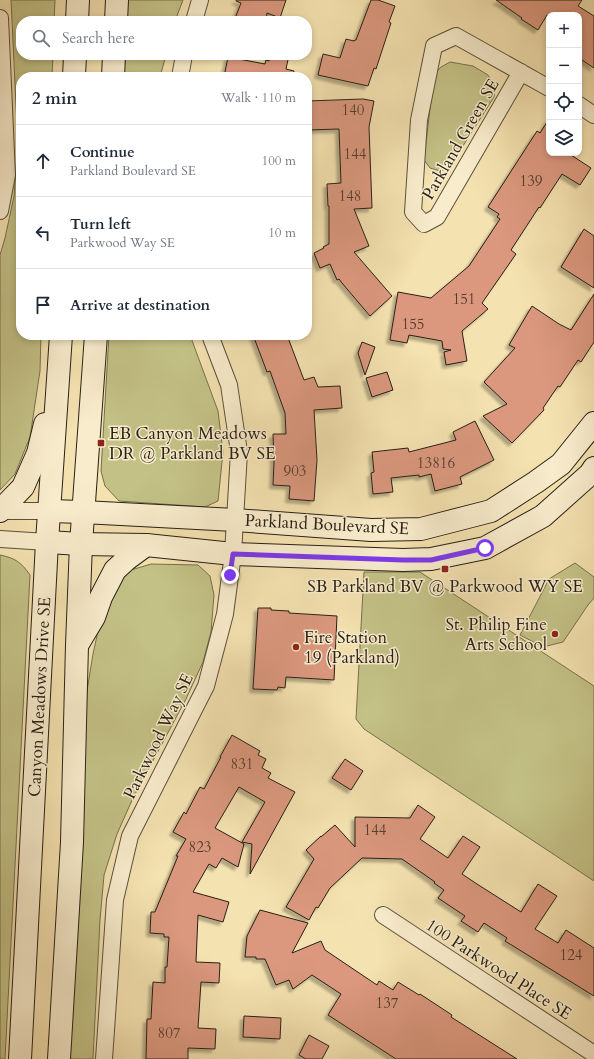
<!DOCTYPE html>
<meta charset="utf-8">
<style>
:root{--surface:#fff;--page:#f6f6f7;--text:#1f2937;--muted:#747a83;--line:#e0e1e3}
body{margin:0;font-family:Cardo,serif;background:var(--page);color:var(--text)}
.controls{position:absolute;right:12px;top:12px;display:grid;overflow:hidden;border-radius:8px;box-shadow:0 2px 6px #0003}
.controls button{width:36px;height:36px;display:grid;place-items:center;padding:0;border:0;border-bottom:1px solid var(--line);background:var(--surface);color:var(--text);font:20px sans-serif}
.stop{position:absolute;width:12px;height:12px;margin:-9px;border:3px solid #7c3aed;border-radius:50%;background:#fff}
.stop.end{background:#7c3aed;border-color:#fff;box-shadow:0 1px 4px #0008}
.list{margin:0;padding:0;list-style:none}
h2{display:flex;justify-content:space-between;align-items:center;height:52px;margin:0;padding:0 16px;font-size:17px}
h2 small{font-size:13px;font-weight:400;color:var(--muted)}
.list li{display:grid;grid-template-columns:26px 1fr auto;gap:12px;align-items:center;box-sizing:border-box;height:72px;padding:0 16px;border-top:1px solid var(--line)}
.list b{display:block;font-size:15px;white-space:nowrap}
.list p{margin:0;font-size:13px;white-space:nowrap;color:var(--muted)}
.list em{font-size:13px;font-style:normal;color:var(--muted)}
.icon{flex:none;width:22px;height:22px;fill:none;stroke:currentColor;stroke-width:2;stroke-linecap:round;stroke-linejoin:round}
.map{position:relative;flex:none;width:594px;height:1059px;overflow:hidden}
.search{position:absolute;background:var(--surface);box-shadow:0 2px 6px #0003;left:16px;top:16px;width:296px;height:44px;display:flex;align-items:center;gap:10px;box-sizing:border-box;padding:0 14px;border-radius:16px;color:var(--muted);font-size:15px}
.panel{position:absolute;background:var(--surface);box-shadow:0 2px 6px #0003;left:16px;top:72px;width:296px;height:268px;border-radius:16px}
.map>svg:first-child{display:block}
</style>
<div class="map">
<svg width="594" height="1059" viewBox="0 0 594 1059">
<defs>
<filter id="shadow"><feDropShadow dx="-3.5" dy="3.5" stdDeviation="1" flood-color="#0004"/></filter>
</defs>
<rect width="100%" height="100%" fill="#f4e2b0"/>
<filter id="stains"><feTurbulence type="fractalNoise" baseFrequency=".005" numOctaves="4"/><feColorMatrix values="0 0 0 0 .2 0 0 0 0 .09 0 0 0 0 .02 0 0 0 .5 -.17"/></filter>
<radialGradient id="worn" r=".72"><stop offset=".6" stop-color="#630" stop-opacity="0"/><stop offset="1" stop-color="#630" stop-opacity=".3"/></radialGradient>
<!-- green -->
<g fill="#c3c186" stroke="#76704e">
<path d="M11,0H55L54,21H21V55H53L52,77H21V335H41L40,371L30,437L15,474L0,490V255L5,238L14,196L18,147Z"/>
<path d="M128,0H183L175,21H127Z"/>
<path d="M125,55H166L160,77H124Z"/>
<path d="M450,62L473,66L488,75L495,87L494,97L449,168L440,171L430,168L424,160L434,74L441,67Z"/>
<path d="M109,335H190L218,411L223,452L218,501L205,507L119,501L105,486L101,471Z"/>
<path d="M0,555C15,558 21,562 30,575L5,1059H0Z"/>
<path d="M575,563L594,577V598L588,605L563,642L543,647L520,635L549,579Z"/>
<path d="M151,564L198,565L210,576L214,595L211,632L203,662L186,699L133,798L117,834L104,875L100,920L93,1059H65L86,697L93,654L101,617L117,581L131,570Z"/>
<path d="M364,572H420L594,686V881L364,729L356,719Z"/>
</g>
<!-- building -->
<g fill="#db987e" stroke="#282016" filter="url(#shadow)">
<path d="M236,0H286L280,18L267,13L266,21H234L241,3L236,1Z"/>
<path d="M371,0H378L395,6L389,22L391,23L376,69L374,68L368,86L318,75L323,54L340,58L346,39L354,41L355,40H356Z"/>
<path d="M496,0H582L578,6L594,16V68L579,58V15H547L538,30L521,19L522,18Z"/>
<path d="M270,55H289L286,69L294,71L293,77H224L228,57L265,64L266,60L269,61Z"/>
<path d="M363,99L374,101L369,127L372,208L354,209L369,246L354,252L392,296L370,316L342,283L339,279L337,280L330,264L320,268L314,253L324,248L323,247L329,244V206H328L327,184L341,183L339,129L307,130V101Z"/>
<path d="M549,119V153H568L591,168L580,185L562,174L540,208L539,207L511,250L516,254L482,303L488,309L462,331L467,361L446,365L444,352L451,350L443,349L442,341L409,335L407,343L390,340L398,292L431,298L469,266L500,219L497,217L499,214L488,207L537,131L540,133Z"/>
<path d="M584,229L594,236V288L561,267Z"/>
<path d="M594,294V342L581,362L578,360L560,387L558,386L543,408L544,410L512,443L483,416L507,404L484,382L515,348L509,345L532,306L559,324L571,330Z"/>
<path d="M253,335H287L304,380L314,377L318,387L340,386L342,408L314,410L317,460L314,501L289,499L290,486L273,485L274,462L273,434H286L285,413L270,371L267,372Z"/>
<path d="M362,342L375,347L365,375L358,353Z"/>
<path d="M387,372L393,390L372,397L366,378Z"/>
<path d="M475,421L494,460L460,477L462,484L435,491L431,474L419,477V475L391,478L393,492L373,494L371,473L374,472L372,452L408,448L409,452L456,440L453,432Z"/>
<path d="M258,608H271V610L289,611V613L337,616L334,680L286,677L285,688L278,687L277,690L253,689Z"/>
<path d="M232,735L260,751L258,755L266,759L262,768L271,773L268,778L295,792L250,874L252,844L242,842L265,802L239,787L215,828L244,844L238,867L222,858L216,868L209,864L193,892L229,902L223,922L198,915L196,962L220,963L219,983L201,982L198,1028L216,1029L215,1049L188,1048V1059H146L147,1019H151L153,982L165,983V967H167L169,937H164V934L150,933L151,912H155L178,856H176L186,839L173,832L184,812L186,814L200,787L204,789L221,757H220Z"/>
<path d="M345,759L363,771L351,790L332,778Z"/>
<path d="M418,805L435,817L420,839L448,858L463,836L480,847L462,874L477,884L521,912L538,884L557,896L535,929L558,943L566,930L594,948V996L505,941L507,938L484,923L478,932L461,921L465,916L438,898L444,890L434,883L435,882L402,859L362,858L330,888L318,908L316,907L309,920L286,907L314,859L306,850L321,836V837L335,825L355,847V817L410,818Z"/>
<path d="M260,910L308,923L292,953L321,941L325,950L377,985L379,981L393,990L398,982L419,995L420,994L452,1015L451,1017L517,1059H396L328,1015L341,994L312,975L293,989L289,980L276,985L265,959H256V957H245L247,936Z"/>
<path d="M244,1016L281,1018L280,1039L243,1037Z"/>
<path d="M309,1035L329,1046L322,1059H306L299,1055Z"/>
</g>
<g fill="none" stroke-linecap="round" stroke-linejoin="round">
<!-- street casing -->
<g stroke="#5b503c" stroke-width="18">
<g id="street">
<path d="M0,18L7,175L0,211"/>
<path d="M194,21L200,0"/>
<path d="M521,72L437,217L424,224L413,212L419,120L434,46L456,36L549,88"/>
<path d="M180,77L184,55"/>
<path d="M579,105L594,115"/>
<path d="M0,511H49"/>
<path d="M0,539L47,542"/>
<path d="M383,915L594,1054"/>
<path d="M104,1059L115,900L130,836L206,686L225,614L233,554L239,452L229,385L210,335"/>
</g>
</g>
<!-- secondary casing -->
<g stroke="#282016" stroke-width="24">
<g id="secondary">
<path d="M77,21L78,0"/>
<path d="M116,21L117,0"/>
<path d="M74,77L75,55"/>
<path d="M113,77L114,55"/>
<path d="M0,511L23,487L38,453L45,424"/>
<path d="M49,511L83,512L235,520L371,530L421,529L491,511L536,482L561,464L594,423"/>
<path d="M47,542L81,544L146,545L233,554L403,560L431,559L485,548L543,516L590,474L594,468"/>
<path d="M79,642L94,617L101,597L115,570L127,559L146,545"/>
<path d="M20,1059L47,542L61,335"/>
<path d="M59,1059L72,842L77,645L81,544L96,335"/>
</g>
</g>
<!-- street -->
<use href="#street" stroke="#f8eccc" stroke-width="16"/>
<!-- secondary -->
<use href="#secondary" stroke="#f8eccc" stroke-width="22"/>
</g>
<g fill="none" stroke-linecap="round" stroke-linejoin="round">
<!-- route -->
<path stroke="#7c3aed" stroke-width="5" d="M230,575L233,554L403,560H431L485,548"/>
</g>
<!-- markers -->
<g fill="#8f2418" stroke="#f8eccc" stroke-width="1.5">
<rect x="97" y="439" width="8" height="8" rx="2"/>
<rect x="441" y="565" width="8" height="8" rx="2"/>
<circle cx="555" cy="634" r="4"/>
<circle cx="296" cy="647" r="4"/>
</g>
<g text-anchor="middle" stroke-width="3" stroke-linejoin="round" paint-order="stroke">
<!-- number labels -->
<g font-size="15" fill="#553e30">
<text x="353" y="115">140</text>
<text x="355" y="159">144</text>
<text x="531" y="186">139</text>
<text x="350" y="201">148</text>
<text x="464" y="304">151</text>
<text x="413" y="329">155</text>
<text x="436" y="468">13816</text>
<text x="295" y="476">903</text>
<text x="242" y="769">831</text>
<text x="375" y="835">144</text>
<text x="200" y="852">823</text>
<text x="571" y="960">124</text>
<text x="387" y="1008">137</text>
<text x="169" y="1038">807</text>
</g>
<!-- street labels -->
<g font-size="17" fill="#282016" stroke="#f8eccc">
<text transform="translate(460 139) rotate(-60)" y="6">Parkland Green SE</text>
<text transform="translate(327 524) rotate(3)" y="6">Parkland Boulevard SE</text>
<text transform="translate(39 697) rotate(-87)" y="6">Canyon Meadows Drive SE</text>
<text transform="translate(158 736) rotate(-64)" y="6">Parkwood Way SE</text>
<text transform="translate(499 969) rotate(33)" y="6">100 Parkwood Place SE</text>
</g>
<!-- poi labels -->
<g font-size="17" fill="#282016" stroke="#f8eccc" text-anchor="start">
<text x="109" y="439">EB Canyon Meadows<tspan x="109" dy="20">DR @ Parkland BV SE</tspan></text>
<text x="445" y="592" text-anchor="middle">SB Parkland BV @ Parkwood WY SE</text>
<text x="547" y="630" text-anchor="end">St. Philip Fine<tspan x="547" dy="20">Arts School</tspan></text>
<text x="304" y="643">Fire Station<tspan x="304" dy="20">19 (Parkland)</tspan></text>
</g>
</g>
<rect width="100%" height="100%" filter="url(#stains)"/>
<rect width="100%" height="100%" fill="url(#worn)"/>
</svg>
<div class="controls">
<button>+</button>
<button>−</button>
<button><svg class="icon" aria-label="locate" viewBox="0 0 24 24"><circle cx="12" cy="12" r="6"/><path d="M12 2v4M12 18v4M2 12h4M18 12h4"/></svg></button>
<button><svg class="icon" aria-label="layers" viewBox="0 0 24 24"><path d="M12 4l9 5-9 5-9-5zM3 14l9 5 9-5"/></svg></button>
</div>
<div class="stop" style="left:485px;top:548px"></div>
<div class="stop end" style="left:230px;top:575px"></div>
<div class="search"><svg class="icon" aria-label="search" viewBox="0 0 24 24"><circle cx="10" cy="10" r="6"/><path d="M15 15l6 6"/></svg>Search here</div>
<section class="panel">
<h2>2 min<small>Walk · 110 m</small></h2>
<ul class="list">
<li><svg class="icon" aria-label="ahead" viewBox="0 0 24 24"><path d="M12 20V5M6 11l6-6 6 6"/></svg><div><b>Continue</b><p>Parkland Boulevard SE</p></div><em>100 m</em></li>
<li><svg class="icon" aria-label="left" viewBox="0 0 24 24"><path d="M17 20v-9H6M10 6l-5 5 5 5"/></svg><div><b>Turn left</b><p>Parkwood Way SE</p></div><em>10 m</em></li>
<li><svg class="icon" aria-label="arrive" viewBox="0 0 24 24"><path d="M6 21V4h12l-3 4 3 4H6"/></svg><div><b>Arrive at destination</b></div></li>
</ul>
</section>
</div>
